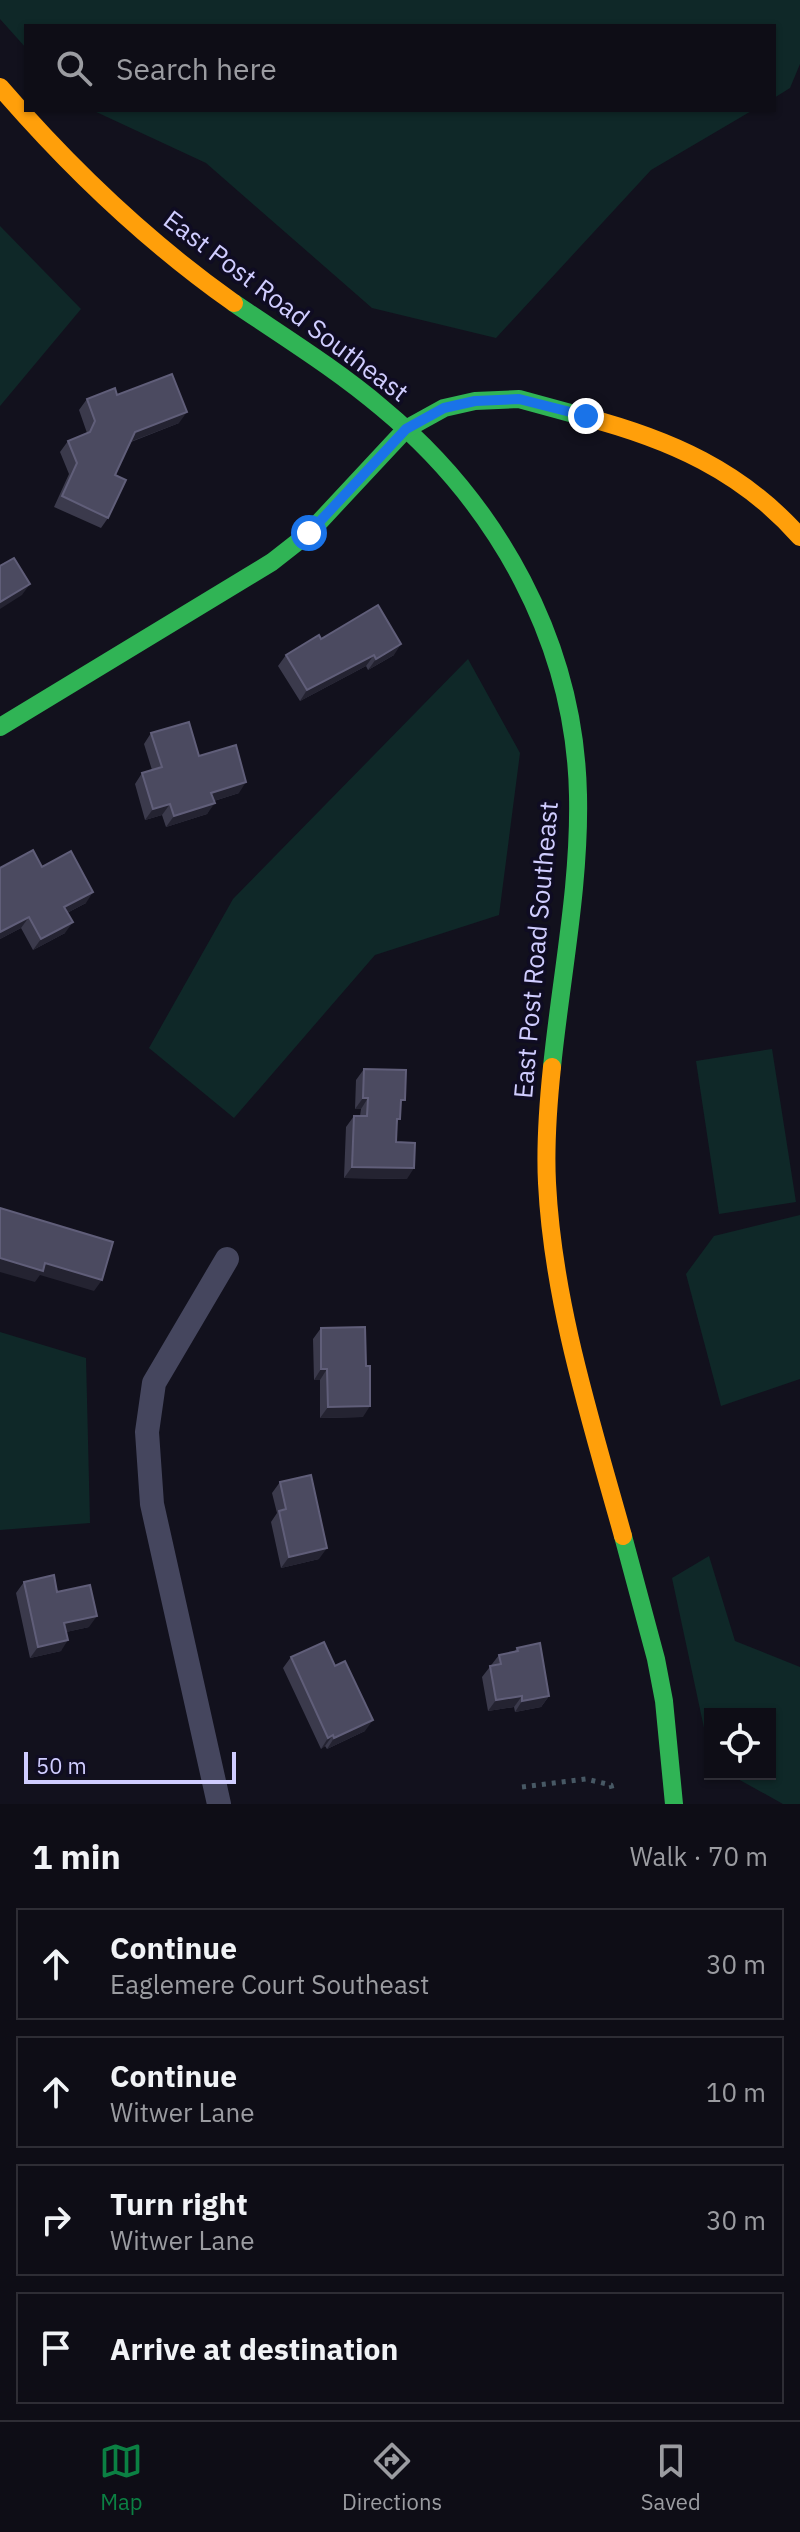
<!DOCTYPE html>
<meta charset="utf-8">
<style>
:root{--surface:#0e0d16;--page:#1c1b23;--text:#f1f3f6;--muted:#9b9ca1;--line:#2e2d35;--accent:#0b8043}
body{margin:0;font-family:"IBM Plex Sans",sans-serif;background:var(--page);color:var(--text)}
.controls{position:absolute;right:24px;bottom:24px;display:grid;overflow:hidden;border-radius:0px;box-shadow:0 2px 6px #0004}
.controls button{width:72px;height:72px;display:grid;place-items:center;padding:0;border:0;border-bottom:2px solid var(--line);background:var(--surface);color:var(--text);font:40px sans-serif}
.scale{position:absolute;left:24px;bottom:20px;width:212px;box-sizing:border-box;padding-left:8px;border:4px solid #d0cdff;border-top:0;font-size:22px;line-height:28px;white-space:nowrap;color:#d0cdff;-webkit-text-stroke:6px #0f0c22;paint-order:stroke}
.stop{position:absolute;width:24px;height:24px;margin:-18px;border:6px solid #1a73e8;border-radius:50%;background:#fff}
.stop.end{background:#1a73e8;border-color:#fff;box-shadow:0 2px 8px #0008}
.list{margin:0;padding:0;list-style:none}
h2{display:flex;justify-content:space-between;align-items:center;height:104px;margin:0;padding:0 32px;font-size:34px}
h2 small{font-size:26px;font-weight:400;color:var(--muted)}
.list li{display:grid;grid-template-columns:52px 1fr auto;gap:24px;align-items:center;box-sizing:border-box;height:112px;margin:0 16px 16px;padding:0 16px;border:2px solid var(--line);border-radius:0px}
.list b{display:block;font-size:30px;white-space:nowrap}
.list p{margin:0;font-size:26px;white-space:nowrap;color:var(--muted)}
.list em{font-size:26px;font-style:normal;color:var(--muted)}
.icon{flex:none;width:44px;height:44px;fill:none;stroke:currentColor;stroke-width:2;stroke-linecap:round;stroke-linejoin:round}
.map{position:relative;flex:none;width:800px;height:1804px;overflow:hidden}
.search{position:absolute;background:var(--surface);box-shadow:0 2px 6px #0004;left:24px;right:24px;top:24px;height:88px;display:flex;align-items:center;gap:20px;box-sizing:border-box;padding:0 28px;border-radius:0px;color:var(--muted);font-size:30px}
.sheet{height:616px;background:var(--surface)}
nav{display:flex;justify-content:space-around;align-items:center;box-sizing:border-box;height:112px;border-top:2px solid var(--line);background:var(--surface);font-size:22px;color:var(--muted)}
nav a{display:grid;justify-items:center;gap:4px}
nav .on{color:var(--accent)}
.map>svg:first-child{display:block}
</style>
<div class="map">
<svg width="800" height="1804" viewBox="0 0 800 1804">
<rect width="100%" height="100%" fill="#12111d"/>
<!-- green -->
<g fill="#0f2828">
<path d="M0,0H800V64L790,88L774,98V26H26V48L0,19Z"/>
<path d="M92,110H753L651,170L496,338L372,308L206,163Z"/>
<path d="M0,226L81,309L0,406Z"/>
<path d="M468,659L520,753L499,915L375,955L234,1118L149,1048L233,899Z"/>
<path d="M772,1049L796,1202L719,1214L696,1061Z"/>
<path d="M800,1215V1379L721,1406L686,1274L714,1236Z"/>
<path d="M0,1332L86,1358L90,1523L0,1530Z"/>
<path d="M709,1556L735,1641L800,1667V1804H783L729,1774H770V1714H710V1756L672,1578Z"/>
</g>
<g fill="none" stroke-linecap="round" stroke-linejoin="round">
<!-- path -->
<path stroke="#475864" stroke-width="5" stroke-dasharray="4 6" stroke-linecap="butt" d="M522,1787L586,1779L611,1785L613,1793"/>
<!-- street -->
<path stroke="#45465e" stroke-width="24" d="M219,1804L152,1504L147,1432L154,1383L227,1259"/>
<!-- fast -->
<g stroke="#30b455" stroke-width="18">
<path d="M234,303C284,337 336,369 382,408C498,504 575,643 578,795C580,886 561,977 552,1067"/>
<path d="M0,727L272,562L309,533L406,429L444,408L475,401L519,399L585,417"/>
<path d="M623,1536L656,1659L664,1701L674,1804"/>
</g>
<!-- slow -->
<g stroke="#ff9f0a" stroke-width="18">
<path d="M0,87C70,168 146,241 234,303"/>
<path d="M585,417C669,439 742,471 800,537"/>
<path d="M552,1067C548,1105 545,1144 547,1183C553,1303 591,1421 623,1536"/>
</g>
</g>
<!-- wall -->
<g fill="#3b3a4c">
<path d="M117,395L179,423L131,442L115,475L108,518L101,528L54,507L69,474L60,452L68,441L87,433L79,410L87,399Z"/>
<path d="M321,639L394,655L368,670L366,666L300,701L278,666L286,655Z"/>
<path d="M151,733L199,756L239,793L214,801L207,814L166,827L162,815L145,820L135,784L142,773L152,770L144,744Z"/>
<path d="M42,867L86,903L67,913L65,933L33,950L21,928L0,939V868Z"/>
<path d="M364,1069L401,1106L397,1124L396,1142L407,1179L344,1178L346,1127L354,1116H360L361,1109H355L356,1080Z"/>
<path d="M321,1328L363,1417L320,1418V1380H314L313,1339Z"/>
<path d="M280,1482L319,1559L281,1568L271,1522L277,1513L272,1493Z"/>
<path d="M24,1582L57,1592L89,1627L66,1632L61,1651L30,1658L16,1593Z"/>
<path d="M517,1648L549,1696L541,1707L515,1712L514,1707L488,1711L482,1677L499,1655L514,1652Z"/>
<path d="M291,1657L365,1731L327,1749L325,1746L321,1749L283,1668Z"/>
</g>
<!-- shaded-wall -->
<g fill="#242331">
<path d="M187,412L179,423L127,443L135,432Z"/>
<path d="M30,584L22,595L0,609V602Z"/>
<path d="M401,644L394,655L368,670L376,659Z"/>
<path d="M374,655L366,666L300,701L307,690Z"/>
<path d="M246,782L239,793L204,804L211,793Z"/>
<path d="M215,803L207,814L166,827L174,816Z"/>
<path d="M170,804L162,815L145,820L153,809Z"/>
<path d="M93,892L86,903L57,918L64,907Z"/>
<path d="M29,917L21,928L0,939V932Z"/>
<path d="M73,922L65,933L33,950L41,939Z"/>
<path d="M363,1098H368L361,1109H355Z"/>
<path d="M352,1167L414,1168L407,1179L344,1178Z"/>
<path d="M0,1258L45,1263L102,1280L94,1291L40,1275L35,1282L0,1272Z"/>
<path d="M321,1369H327L320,1380H314Z"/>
<path d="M370,1406L363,1417L320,1418L328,1407Z"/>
<path d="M327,1548L319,1559L281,1568L289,1557Z"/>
<path d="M97,1616L89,1627L57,1634L64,1623Z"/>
<path d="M68,1640L61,1651L30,1658L38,1647Z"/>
<path d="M522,1696L514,1707L488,1711L496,1700Z"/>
<path d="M549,1696L541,1707L515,1712L522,1701Z"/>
<path d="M373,1720L365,1731L327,1749L334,1738Z"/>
<path d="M333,1735L325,1746L321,1749L328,1738Z"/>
</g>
<!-- building -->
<g fill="#4b4a60" stroke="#605e79" stroke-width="2">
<path d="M172,374L187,412L135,432L115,475L126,480L108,518L62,496L77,463L68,441L90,432L95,421L87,399L115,388L117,395Z"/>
<path d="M14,558L30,584L0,602V566Z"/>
<path d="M378,605L401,644L376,659L374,655L307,690L286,655L319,635L321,639Z"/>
<path d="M189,722L199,756L236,745L246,782L211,793L215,803L174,816L170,804L153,809L142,773L162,767L151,733Z"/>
<path d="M33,850L42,867L71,851L93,892L64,907L73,922L41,939L29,917L0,932V868Z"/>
<path d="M364,1069L406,1070L405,1100H401L400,1119H397L396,1142L415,1143L414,1168L352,1167L354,1116H367L368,1098H363Z"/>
<path d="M0,1208L113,1242L102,1280L45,1263L43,1271L0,1258Z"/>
<path d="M365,1327L366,1366H370V1406L328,1407L327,1369H321V1328Z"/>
<path d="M311,1475L327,1548L289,1557L279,1511L286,1509L280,1482Z"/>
<path d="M54,1575L57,1592L90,1585L97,1616L64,1623L68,1640L38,1647L24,1582Z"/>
<path d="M324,1642L335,1666L345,1661L373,1720L334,1738L333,1735L328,1738L291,1657Z"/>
<path d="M540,1643L549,1696L522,1701V1696L496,1700L490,1666L501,1664L499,1655L518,1651L517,1648Z"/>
</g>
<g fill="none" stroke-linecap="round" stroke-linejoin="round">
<!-- route -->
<path stroke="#1a73e8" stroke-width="10" d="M309,533L406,429L444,408L475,401L519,399L586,416"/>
</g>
<g text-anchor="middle" stroke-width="7" stroke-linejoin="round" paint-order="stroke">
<!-- street labels -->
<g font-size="26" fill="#d0cdff" stroke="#0f0c22">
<text transform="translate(286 306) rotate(37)" y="9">East Post Road Southeast</text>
<text transform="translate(536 950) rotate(-85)" y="9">East Post Road Southeast</text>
</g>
</g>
</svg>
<div class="controls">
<button><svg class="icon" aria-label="locate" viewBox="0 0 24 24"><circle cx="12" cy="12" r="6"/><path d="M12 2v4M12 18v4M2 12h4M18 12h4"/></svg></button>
</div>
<div class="scale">50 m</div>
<div class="stop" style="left:309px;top:533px"></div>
<div class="stop end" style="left:586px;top:416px"></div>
<div class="search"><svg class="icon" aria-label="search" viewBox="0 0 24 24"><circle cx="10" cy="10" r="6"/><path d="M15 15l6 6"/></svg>Search here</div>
</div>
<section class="sheet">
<h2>1 min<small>Walk · 70 m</small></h2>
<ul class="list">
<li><svg class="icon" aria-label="ahead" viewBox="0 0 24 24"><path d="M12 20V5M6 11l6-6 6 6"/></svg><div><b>Continue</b><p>Eaglemere Court Southeast</p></div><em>30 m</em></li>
<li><svg class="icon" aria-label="ahead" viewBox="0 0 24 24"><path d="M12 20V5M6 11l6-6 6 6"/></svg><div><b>Continue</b><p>Witwer Lane</p></div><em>10 m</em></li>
<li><svg class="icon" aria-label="right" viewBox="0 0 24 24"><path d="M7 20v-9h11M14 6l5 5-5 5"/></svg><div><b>Turn right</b><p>Witwer Lane</p></div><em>30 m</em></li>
<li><svg class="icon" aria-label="arrive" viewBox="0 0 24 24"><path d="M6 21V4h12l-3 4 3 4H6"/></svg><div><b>Arrive at destination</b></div></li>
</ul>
</section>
<nav>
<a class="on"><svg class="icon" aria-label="map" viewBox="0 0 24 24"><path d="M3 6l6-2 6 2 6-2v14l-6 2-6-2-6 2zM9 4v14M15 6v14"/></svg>Map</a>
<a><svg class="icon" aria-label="directions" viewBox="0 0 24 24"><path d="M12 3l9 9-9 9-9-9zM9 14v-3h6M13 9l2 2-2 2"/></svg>Directions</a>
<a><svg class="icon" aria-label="saved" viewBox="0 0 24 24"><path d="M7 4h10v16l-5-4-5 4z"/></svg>Saved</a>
</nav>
